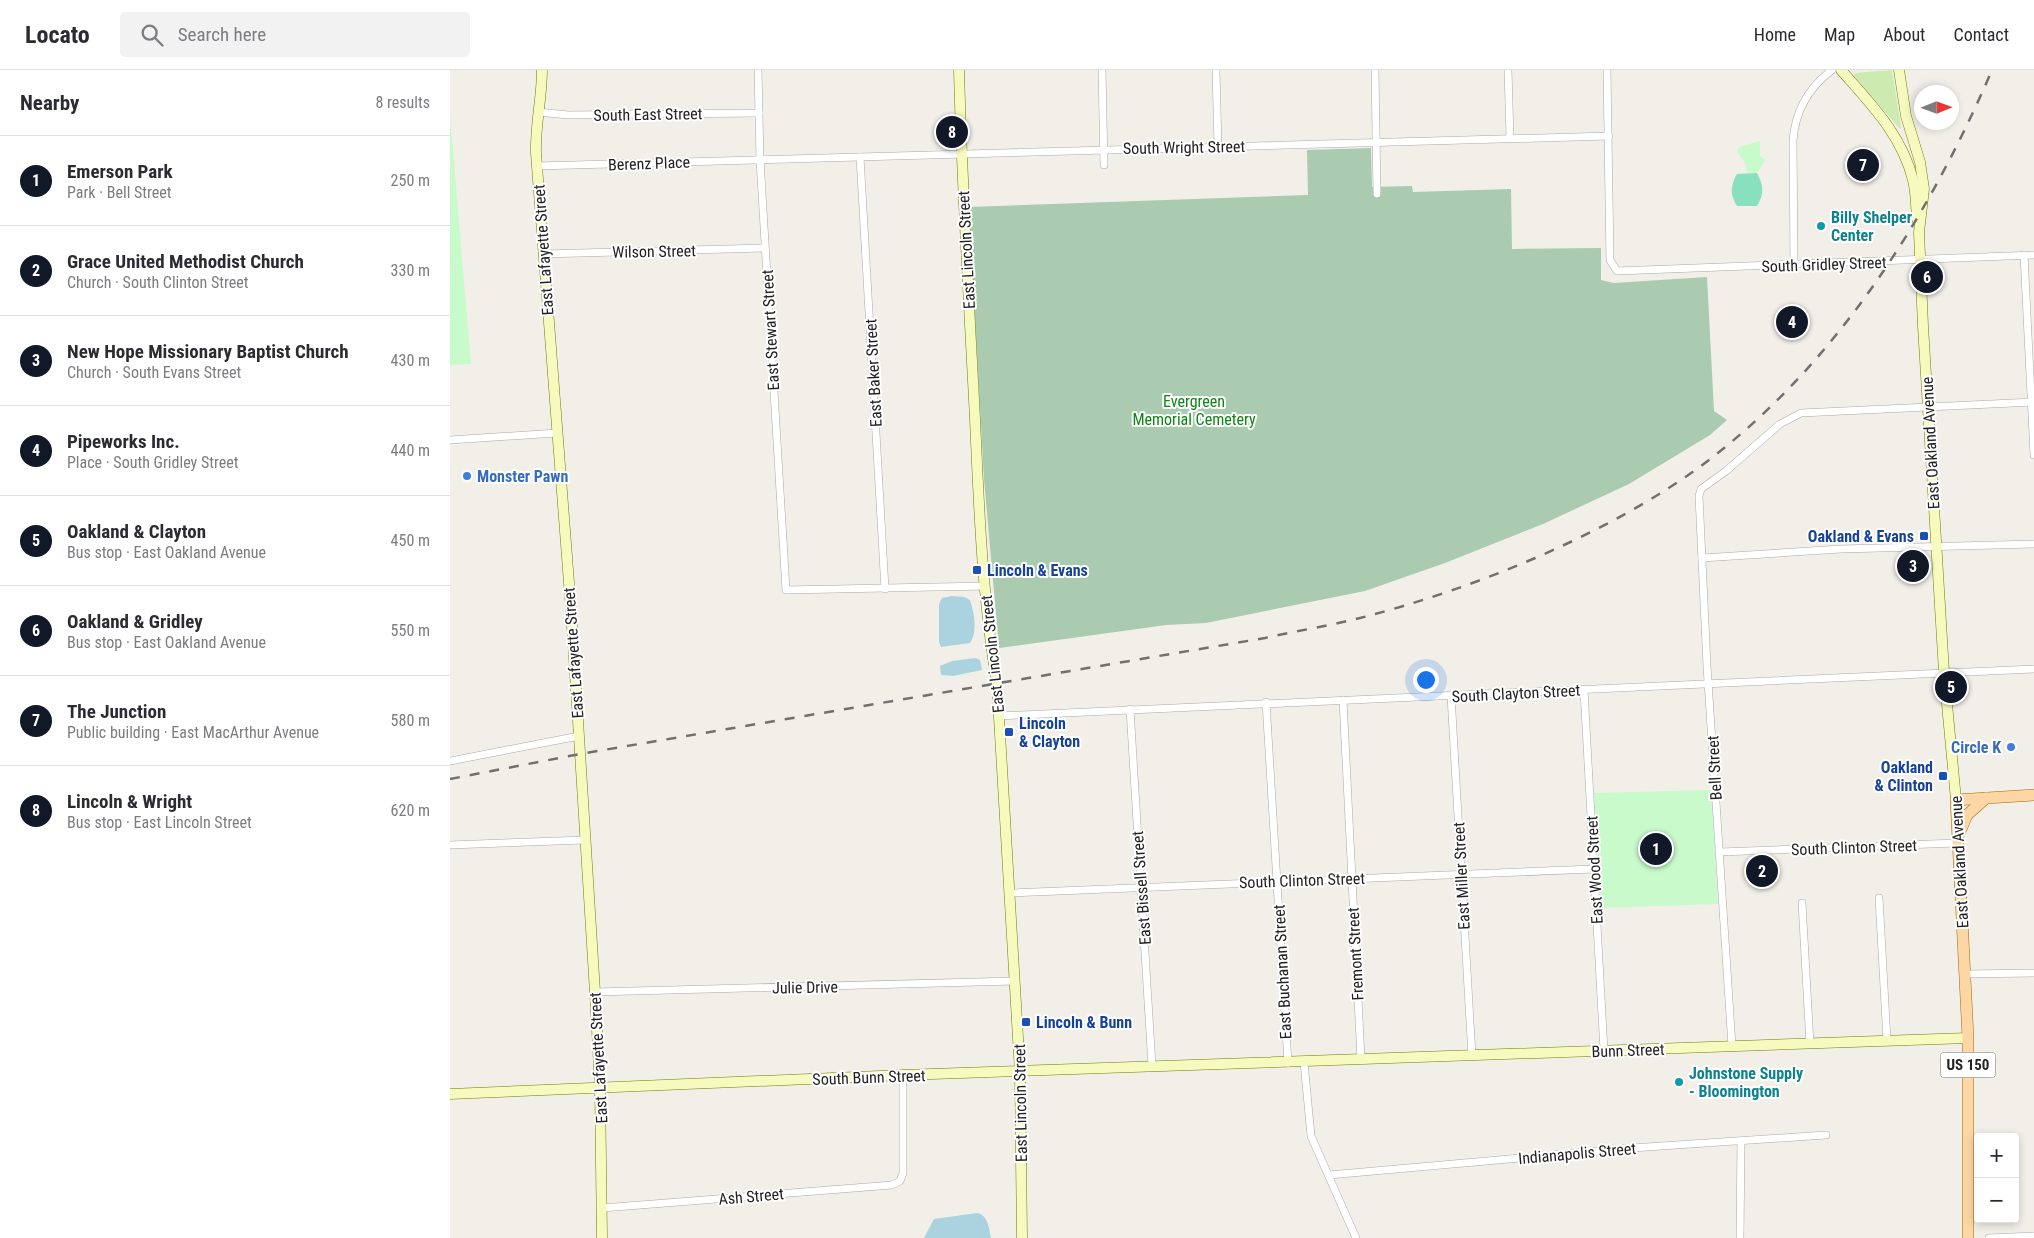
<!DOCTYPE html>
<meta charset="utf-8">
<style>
:root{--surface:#fff;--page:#f2f2f3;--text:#2b2b33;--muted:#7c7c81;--line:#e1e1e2;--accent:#111827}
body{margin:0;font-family:"Roboto Condensed",sans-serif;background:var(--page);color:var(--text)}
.controls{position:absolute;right:15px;bottom:15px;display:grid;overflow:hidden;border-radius:5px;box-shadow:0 2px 8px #0003}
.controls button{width:45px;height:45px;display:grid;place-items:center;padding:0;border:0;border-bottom:1px solid var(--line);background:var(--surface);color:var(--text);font:25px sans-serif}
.compass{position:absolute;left:1464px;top:15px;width:45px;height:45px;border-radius:50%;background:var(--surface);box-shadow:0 2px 8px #0003;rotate:89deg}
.you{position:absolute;left:975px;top:609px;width:18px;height:18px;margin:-12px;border:4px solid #fff;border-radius:50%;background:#1a73e8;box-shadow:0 0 0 8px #1a73e833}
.badge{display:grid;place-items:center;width:32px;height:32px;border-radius:50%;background:var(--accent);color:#fff;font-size:16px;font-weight:700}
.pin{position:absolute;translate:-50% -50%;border:2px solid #fff;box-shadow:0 1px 5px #0006}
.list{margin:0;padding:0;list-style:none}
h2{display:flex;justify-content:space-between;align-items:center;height:65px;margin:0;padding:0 20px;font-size:21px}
h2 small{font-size:16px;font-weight:400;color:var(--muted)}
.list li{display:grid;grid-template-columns:32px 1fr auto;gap:15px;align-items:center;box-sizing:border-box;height:90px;padding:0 20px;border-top:1px solid var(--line)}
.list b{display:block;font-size:19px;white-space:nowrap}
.list p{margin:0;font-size:16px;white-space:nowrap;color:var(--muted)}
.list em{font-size:16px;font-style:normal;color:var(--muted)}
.icon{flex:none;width:28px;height:28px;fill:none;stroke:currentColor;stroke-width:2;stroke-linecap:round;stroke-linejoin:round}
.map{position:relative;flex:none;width:1584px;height:1168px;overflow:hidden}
header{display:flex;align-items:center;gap:30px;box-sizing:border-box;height:70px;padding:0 25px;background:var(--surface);border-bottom:1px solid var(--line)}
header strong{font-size:24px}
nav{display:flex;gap:28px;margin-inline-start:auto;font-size:18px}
.search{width:350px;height:45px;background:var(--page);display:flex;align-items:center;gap:12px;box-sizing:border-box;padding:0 18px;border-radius:5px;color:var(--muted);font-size:19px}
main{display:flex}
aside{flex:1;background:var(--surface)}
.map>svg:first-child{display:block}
</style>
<header>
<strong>Locato</strong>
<div class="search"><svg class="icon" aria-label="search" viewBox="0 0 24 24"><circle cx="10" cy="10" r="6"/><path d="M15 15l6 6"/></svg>Search here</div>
<nav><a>Home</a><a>Map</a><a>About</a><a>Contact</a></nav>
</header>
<main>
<aside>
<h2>Nearby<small>8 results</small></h2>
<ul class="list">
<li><span class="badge">1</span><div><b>Emerson Park</b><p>Park · Bell Street</p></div><em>250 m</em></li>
<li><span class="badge">2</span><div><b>Grace United Methodist Church</b><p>Church · South Clinton Street</p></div><em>330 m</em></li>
<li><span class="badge">3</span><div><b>New Hope Missionary Baptist Church</b><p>Church · South Evans Street</p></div><em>430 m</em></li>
<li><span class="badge">4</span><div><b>Pipeworks Inc.</b><p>Place · South Gridley Street</p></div><em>440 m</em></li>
<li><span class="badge">5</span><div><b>Oakland &amp; Clayton</b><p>Bus stop · East Oakland Avenue</p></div><em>450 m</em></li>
<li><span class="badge">6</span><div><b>Oakland &amp; Gridley</b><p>Bus stop · East Oakland Avenue</p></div><em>550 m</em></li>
<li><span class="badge">7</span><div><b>The Junction</b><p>Public building · East MacArthur Avenue</p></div><em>580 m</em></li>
<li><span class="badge">8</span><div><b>Lincoln &amp; Wright</b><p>Bus stop · East Lincoln Street</p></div><em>620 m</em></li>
</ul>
</aside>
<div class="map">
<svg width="1584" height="1168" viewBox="0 0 1584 1168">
<rect width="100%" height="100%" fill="#f2efe9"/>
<!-- grass -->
<path fill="#cdebb0" d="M1442,0L1451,57L1450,59L1404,6L1405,3Z"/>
<!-- cemetery -->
<path fill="#aacbaf" d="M921,78L922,117L962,116L963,122L1061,119L1062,179L1151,178V210L1164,213L1257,207L1264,341L1277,350L1260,365L1179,414L1093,454L995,493L915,521L756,553L716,555L549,578L534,409L519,137L858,125L857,80Z"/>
<!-- park -->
<g fill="#c8facc">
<path d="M0,57H1L21,294L0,295Z"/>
<path d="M1310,71V86L1315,90L1307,103H1297L1295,93L1287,81L1289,77Z"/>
<path d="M1261,720L1268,834L1151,838L1144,723Z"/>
</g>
<!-- pitch -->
<path fill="#88e0be" d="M1307,103C1314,116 1314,124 1307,136H1287C1280,125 1280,116 1287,104Z"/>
<!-- water -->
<g fill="#aad3df">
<path d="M502,526L514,527L520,530C524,543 528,561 520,573L491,577L489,572V534L492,528Z"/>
<path d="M525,588L530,590L532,600L503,606L491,605L490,596L502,591Z"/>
<path d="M527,1143C538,1145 539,1158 541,1168H474L484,1149Z"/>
</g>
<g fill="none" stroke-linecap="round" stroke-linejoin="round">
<!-- street casing -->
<g stroke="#a9a9a9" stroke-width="8">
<g id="street">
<path d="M308,0L310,90L336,520L535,516"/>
<path d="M652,0L654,95"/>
<path d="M766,0L768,77"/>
<path d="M925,0L927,124"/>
<path d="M1058,0L1060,68"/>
<path d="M1157,0L1160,190L1167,201L1584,185"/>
<path d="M88,42L118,45L309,43"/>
<path d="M410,87L435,519"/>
<path d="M87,96L1159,66"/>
<path d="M93,184L315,178"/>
<path d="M1574,185L1584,385"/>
<path d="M1344,195L1343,71C1345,42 1358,18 1382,0"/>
<path d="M0,370L107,363"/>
<path d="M1252,488L1391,479L1584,474"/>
<path d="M1134,620L1154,981"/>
<path d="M1001,626L1022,986"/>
<path d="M893,630L911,989"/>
<path d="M816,632L838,993"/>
<path d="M680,639L702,996"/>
<path d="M548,646L1584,599"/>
<path d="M0,691L129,666"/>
<path d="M0,775L135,770"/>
<path d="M1270,782L1507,773"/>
<path d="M559,823L1144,799"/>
<path d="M1429,828L1437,970"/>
<path d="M1352,833L1360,974"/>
<path d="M1515,904L1584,903"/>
<path d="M145,922L565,911"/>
<path d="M1282,976L1257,596L1249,426L1251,419L1276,401L1330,354L1351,343L1584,332"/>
<path d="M854,992L861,1066L906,1168"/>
<path d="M879,1105L1182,1078L1376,1065"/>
<path d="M152,1138L442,1115L450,1111L453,1103V1005"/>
<path d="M1290,1168L1291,1071"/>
<path d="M1539,1168L1584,1166"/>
</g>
</g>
<!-- secondary casing -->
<g stroke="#707d05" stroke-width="11">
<g id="secondary">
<path d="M92,0C92,28 85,55 86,83L121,539L145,922L150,1017L152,1168"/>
<path d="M509,0C512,116 519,232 525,349C529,437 532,526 547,613L570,1002L572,1168"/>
<path d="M1391,0C1421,34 1452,65 1463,110C1466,122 1466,136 1467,149"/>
<path d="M1449,0L1456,46L1470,92L1474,119L1469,162L1473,256L1494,602L1506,730"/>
<path d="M0,1024L453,1005L1518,968"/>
</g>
</g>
<!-- primary casing -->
<g stroke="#a06b00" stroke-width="12">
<g id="primary">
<path d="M1509,764L1517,745L1536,728"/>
<path d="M1518,1168V968L1506,730L1584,725"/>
</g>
</g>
<!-- street -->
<use href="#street" stroke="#fff" stroke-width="7"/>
<!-- secondary -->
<use href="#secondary" stroke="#f7fabf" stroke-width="10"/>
<!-- primary -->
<use href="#primary" stroke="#fcd6a4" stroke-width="11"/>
<!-- rail -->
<path stroke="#707070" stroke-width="2.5" stroke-dasharray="10 10" stroke-linecap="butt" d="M0,709L130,684L815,568C846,561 878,556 910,548C1024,519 1161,463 1255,393C1386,294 1478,149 1542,0"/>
</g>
<!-- markers -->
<g fill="#0f9aa8" stroke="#fff" stroke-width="2">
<circle cx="1371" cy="156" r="5"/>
<circle cx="1229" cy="1012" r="5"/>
</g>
<g fill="#3f7fe0" stroke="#fff" stroke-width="2">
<circle cx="17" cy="406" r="5"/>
<circle cx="1561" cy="677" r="5"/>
</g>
<g fill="#1a4fb4" stroke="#fff" stroke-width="2">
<rect x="1469" y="461" width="10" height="10" rx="2.5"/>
<rect x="522" y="495" width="10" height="10" rx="2.5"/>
<rect x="554" y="657" width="10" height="10" rx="2.5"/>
<rect x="1488" y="701" width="10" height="10" rx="2.5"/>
<rect x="571" y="947" width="10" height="10" rx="2.5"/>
</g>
<g text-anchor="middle" stroke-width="4" stroke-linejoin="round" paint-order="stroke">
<!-- shield labels -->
<rect fill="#fff" stroke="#646464" stroke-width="1" x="1490.5" y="982.5" width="55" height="25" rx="4"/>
<g font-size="15" font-weight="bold" fill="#222">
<text x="1518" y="1000">US 150</text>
</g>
<!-- street labels -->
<g font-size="16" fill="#222" stroke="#fff">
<text transform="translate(198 44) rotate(-1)" y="6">South East Street</text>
<text transform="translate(734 77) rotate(-1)" y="6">South Wright Street</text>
<text transform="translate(199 93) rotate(-2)" y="6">Berenz Place</text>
<text transform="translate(93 180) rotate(-94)" y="6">East Lafayette Street</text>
<text transform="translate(516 180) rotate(-93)" y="6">East Lincoln Street</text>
<text transform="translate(204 181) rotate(-1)" y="6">Wilson Street</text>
<text transform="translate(1374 194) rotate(-2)" y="6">South Gridley Street</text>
<text transform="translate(320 260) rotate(-93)" y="6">East Stewart Street</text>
<text transform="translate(423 303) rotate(-93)" y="6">East Baker Street</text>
<text transform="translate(1480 373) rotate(-93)" y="6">East Oakland Avenue</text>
<text transform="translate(123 583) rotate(-94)" y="6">East Lafayette Street</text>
<text transform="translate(542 584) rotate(-96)" y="6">East Lincoln Street</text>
<text transform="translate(1066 623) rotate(-3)" y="6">South Clayton Street</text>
<text transform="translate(1264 698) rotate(-93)" y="6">Bell Street</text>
<text transform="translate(1404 777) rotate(-2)" y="6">South Clinton Street</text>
<text transform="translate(1509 792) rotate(-93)" y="6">East Oakland Avenue</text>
<text transform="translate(1144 800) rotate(-93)" y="6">East Wood Street</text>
<text transform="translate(1011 806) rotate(-93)" y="6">East Miller Street</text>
<text transform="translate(852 810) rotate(-2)" y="6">South Clinton Street</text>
<text transform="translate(691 818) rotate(-94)" y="6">East Bissell Street</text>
<text transform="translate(905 884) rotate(-93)" y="6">Fremont Street</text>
<text transform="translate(832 902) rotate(-93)" y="6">East Buchanan Street</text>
<text transform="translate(355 917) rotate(-1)" y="6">Julie Drive</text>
<text transform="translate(1178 980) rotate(-2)" y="6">Bunn Street</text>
<text transform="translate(148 988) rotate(-93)" y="6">East Lafayette Street</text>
<text transform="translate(419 1007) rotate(-2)" y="6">South Bunn Street</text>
<text transform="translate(570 1033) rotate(-91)" y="6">East Lincoln Street</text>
<text transform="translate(1127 1083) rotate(-5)" y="6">Indianapolis Street</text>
<text transform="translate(301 1126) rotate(-5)" y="6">Ash Street</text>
</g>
<!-- culture labels -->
<g font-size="16" font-weight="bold" fill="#0d838f" stroke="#fff" text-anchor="start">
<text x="1381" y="153">Billy Shelper<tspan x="1381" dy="18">Center</tspan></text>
<text x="1239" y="1009">Johnstone Supply<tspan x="1239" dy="18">- Bloomington</tspan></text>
</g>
<!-- park labels -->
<g font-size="16" fill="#0c8416" stroke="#fff">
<text x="744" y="337">Evergreen<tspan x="744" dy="18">Memorial Cemetery</tspan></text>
</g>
<!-- shop labels -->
<g font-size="16" font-weight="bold" fill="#366cbe" stroke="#fff" text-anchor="start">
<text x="27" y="412">Monster Pawn</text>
<text x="1551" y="683" text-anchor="end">Circle K</text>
</g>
<!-- transit labels -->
<g font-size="16" font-weight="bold" fill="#164399" stroke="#fff" text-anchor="start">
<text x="1464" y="472" text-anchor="end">Oakland &amp; Evans</text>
<text x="537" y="506">Lincoln &amp; Evans</text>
<text x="569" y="659">Lincoln<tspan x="569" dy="18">&amp; Clayton</tspan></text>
<text x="1483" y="703" text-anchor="end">Oakland<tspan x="1483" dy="18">&amp; Clinton</tspan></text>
<text x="586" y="958">Lincoln &amp; Bunn</text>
</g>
</g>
</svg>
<div class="controls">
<button>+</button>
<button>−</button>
</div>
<svg class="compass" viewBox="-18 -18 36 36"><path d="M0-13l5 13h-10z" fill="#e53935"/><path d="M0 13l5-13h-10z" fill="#7c7c81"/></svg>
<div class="you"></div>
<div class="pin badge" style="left:1206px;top:779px">1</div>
<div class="pin badge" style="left:1312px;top:801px">2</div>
<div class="pin badge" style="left:1463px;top:496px">3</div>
<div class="pin badge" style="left:1342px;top:252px">4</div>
<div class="pin badge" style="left:1501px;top:617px">5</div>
<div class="pin badge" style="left:1477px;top:207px">6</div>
<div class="pin badge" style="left:1413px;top:95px">7</div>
<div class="pin badge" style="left:502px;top:62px">8</div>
</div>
</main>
